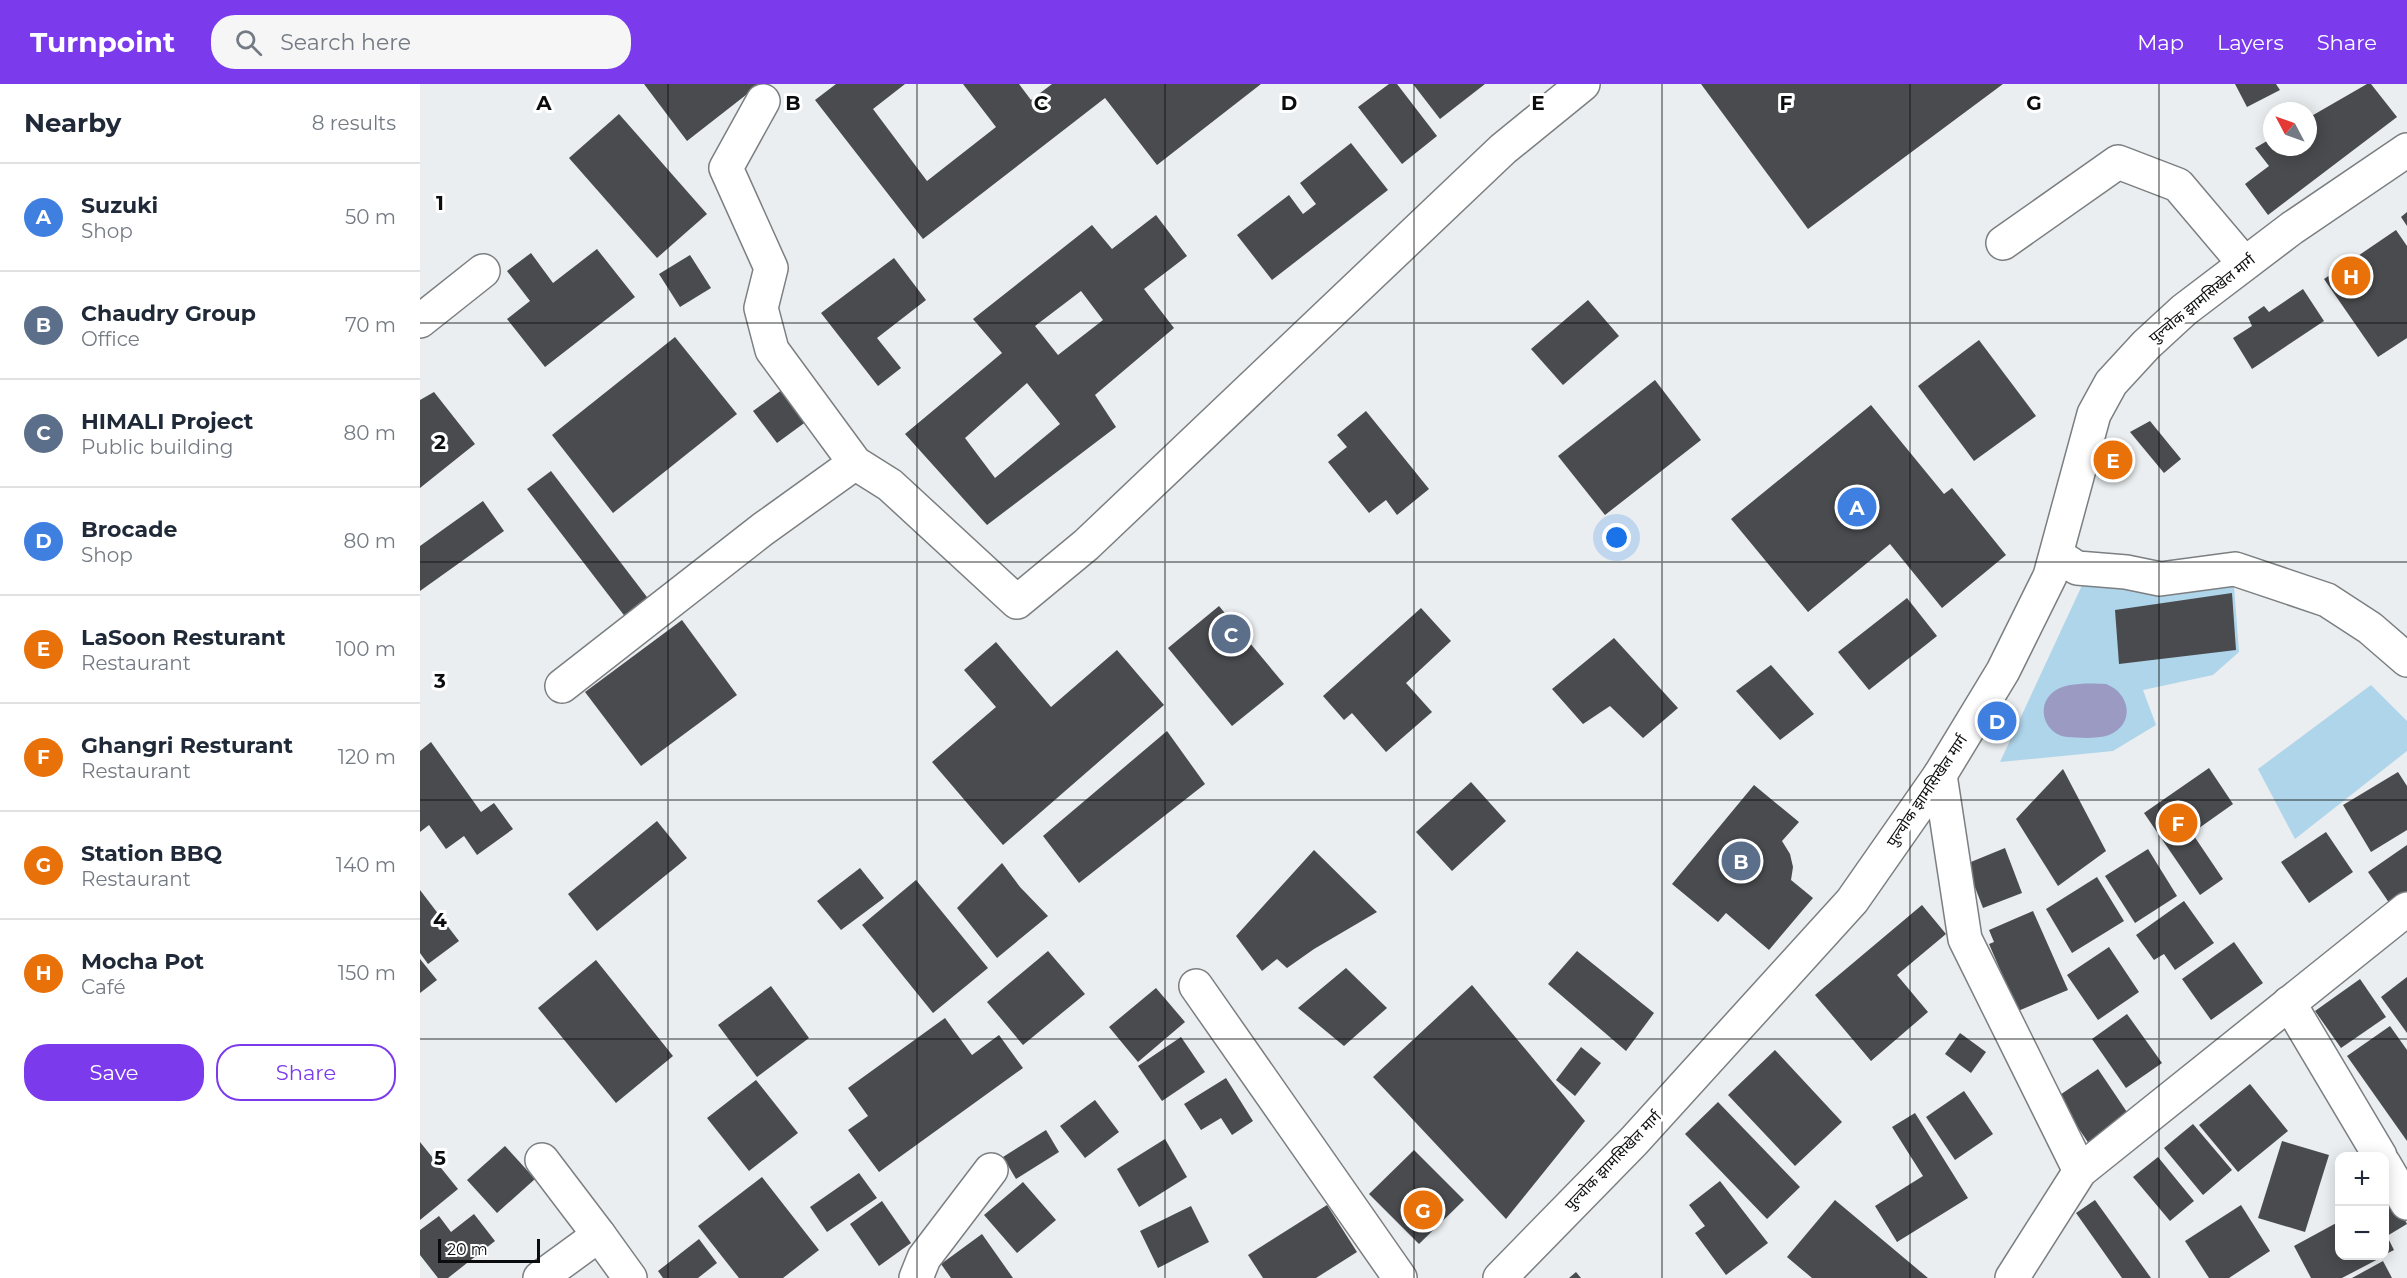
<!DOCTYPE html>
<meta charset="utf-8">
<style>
:root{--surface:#fff;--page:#f6f6f7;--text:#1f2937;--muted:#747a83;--line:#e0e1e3;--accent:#7c3aed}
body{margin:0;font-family:Montserrat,"Noto Sans Devanagari",sans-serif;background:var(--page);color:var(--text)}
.controls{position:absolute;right:18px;bottom:18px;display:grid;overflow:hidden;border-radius:12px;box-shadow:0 3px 15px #0003}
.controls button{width:54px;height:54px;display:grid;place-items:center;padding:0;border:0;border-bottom:2px solid var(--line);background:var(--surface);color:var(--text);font:30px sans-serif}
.compass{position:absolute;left:1843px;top:18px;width:54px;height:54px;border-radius:50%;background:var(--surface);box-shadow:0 3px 15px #0003;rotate:311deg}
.scale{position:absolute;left:18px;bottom:15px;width:102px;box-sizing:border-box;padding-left:6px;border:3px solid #0b0c0d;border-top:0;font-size:16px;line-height:21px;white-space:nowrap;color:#0b0c0d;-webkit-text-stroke:4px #fff;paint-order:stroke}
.you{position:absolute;left:1197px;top:454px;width:21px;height:21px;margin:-15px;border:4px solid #fff;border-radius:50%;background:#1a73e8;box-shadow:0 0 0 9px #1a73e833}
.badge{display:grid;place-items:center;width:39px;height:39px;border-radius:50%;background:var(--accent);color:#fff;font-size:20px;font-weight:700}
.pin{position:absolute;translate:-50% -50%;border:3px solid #fff;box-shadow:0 2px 6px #0006}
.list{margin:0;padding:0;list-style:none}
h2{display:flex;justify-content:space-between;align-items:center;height:78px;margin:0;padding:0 24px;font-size:26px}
h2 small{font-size:20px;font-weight:400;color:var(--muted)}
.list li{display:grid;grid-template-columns:39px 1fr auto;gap:18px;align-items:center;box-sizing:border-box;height:108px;padding:0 24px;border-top:2px solid var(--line)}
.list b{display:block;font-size:22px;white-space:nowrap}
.list p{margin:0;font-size:20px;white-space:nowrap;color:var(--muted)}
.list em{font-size:20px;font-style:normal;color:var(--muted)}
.actions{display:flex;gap:12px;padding:18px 24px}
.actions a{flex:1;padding:14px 0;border:2px solid var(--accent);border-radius:24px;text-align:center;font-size:21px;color:var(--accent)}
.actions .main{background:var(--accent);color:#fff}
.icon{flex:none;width:33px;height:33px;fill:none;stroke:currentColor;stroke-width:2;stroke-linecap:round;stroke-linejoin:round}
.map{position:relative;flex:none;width:1987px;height:1194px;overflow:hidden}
header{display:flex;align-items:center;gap:36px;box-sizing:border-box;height:84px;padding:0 30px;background:var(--accent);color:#fff}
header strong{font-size:28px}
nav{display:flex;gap:33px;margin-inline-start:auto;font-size:21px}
.search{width:420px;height:54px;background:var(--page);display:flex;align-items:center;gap:15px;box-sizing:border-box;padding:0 21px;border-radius:24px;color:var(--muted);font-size:22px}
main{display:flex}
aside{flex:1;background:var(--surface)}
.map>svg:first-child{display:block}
</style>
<header>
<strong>Turnpoint</strong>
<div class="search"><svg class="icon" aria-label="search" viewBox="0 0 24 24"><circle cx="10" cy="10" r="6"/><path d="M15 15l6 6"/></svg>Search here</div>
<nav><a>Map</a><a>Layers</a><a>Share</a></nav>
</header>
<main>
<aside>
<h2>Nearby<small>8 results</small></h2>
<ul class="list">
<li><span class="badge" style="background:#3f7fe0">A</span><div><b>Suzuki</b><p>Shop</p></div><em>50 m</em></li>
<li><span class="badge" style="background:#5c6f8a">B</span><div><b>Chaudry Group</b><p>Office</p></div><em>70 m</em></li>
<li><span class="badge" style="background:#5c6f8a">C</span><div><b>HIMALI Project</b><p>Public building</p></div><em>80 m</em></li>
<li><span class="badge" style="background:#3f7fe0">D</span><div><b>Brocade</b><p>Shop</p></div><em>80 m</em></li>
<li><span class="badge" style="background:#e8710a">E</span><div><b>LaSoon Resturant</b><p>Restaurant</p></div><em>100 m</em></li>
<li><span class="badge" style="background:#e8710a">F</span><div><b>Ghangri Resturant</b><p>Restaurant</p></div><em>120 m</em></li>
<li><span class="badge" style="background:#e8710a">G</span><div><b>Station BBQ</b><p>Restaurant</p></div><em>140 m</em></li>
<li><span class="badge" style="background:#e8710a">H</span><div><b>Mocha Pot</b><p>Café</p></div><em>150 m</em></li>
</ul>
<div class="actions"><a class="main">Save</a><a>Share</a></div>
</aside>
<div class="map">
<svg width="1987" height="1194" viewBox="0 0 1987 1194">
<rect width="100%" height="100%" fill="#eaeef0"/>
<!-- green -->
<g fill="#afd5ea">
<path d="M1664,497L1775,504L1814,502L1819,568L1793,591L1723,606L1736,641L1693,667L1580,678Z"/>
<path d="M1951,601L1987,637V667L1875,755L1838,685Z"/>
</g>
<!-- water -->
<path fill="#9b9ac3" d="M1686,600C1710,609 1716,640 1689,651C1677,655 1660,654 1648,653C1626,652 1615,624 1632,609C1643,598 1671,599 1686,600Z"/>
<!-- building -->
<g fill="#494b4e" fill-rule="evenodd">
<path d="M224,0H340L267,57Z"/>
<path d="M416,0H485L453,25L507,97L576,43L543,0H599L611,16L632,0H841L737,81L685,14L503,155L395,16Z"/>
<path d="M969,0H977L1017,52L982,80L938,23Z"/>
<path d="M993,0H1065L1020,35Z"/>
<path d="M1281,0H1583L1388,145Z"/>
<path d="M1815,0H1856L1860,6L1827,23Z"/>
<path d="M1947,0H1951L1977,33L1848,131L1825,100L1849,82L1835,64L1852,54V63H1888V34Z"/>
<path d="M199,30L287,130L237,174L149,74Z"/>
<path d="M931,59L968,106L852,196L817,151L869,111L883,130L896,120L880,99Z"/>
<path d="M1987,128V142L1981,133Z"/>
<path d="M736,131L767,172L724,205L754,244L675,311L696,343L567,441L485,350L582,269L553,235L672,141L692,165ZM661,207L683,236L638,271L615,242ZM607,299L640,340L575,394L545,354Z"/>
<path d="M1976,146L1987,162V254L1958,273L1904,195Z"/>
<path d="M177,165L215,213L125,283L87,235L110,217L87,187L111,169L133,199Z"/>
<path d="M270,171L291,204L260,223L239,190Z"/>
<path d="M474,174L506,216L457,254L481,284L458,302L401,229Z"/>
<path d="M1883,205L1904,237L1832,285L1813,254L1832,242L1828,233L1844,222L1849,228Z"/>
<path d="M1168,216L1199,252L1143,301L1111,265Z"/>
<path d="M255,253L317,330L193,429L132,351Z"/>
<path d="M1559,256L1616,332L1554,377L1498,302Z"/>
<path d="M1235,296L1281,356L1185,431L1138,372Z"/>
<path d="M363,305L387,337L357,359L333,327Z"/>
<path d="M14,308L55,360L0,404V316Z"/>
<path d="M1451,321L1524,410L1532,404L1586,471L1522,524L1470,460L1388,528L1311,435Z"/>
<path d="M946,327L1009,405L977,431L966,416L949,429L908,378L927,363L917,351Z"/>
<path d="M1730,337L1761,375L1744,389L1710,348Z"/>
<path d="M131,387L233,521L210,539L107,405Z"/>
<path d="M63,417L84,447L0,507V462Z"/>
<path d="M1812,509L1816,566L1699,580L1695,526Z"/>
<path d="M1487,514L1517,552L1449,606L1418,568Z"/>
<path d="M799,522L864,600L812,642L748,564Z"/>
<path d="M1001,524L1031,557L986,599L1012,628L966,668L932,629L924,636L903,612Z"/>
<path d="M262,536L317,611L221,682L165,608Z"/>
<path d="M1194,554L1258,624L1223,654L1190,622L1163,640L1132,605Z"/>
<path d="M576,558L631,623L697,566L744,621L583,761L512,678L576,623L544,586Z"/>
<path d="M1351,581L1394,630L1360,656L1316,607Z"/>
<path d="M747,647L785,700L659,799L623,752Z"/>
<path d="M11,658L61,728L74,719L93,745L57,771L44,752L26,765L9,741L0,748V667Z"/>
<path d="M1789,684L1813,720L1772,749L1803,795L1780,811L1724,729Z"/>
<path d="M1643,685L1686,767L1638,802L1596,735Z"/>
<path d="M1978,688L1987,702V746L1951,768L1923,721Z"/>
<path d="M1051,698L1086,737L1032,787L996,748Z"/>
<path d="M1334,701L1379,738L1362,757L1370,770L1373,783L1371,796L1393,814L1349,866L1306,829L1298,838L1252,800Z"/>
<path d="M237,737L267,774L177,847L148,810Z"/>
<path d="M1906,748L1933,788L1889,819L1861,778Z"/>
<path d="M1987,761V817L1974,826L1948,788Z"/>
<path d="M1585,764L1602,809L1563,824L1546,780Z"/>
<path d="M1728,765L1757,812L1715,839L1685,792Z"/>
<path d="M894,766L957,828L894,865L867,884L857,875L842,887L816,852Z"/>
<path d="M582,779L600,803L628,832L577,874L537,824Z"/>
<path d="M440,784L464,814L421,846L397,817Z"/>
<path d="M1677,793L1704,837L1652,869L1626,825Z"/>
<path d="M496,796L568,884L513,929L442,841Z"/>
<path d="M0,806L39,857L8,880L0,869Z"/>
<path d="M1764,817L1794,859L1755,886L1744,870L1734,876L1716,851Z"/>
<path d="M1502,821L1526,850L1477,891L1508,928L1451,977L1395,911Z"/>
<path d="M1613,827L1648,906L1598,927L1569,860L1574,858L1569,846Z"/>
<path d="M1814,858L1843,899L1791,936L1762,895Z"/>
<path d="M1689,863L1719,908L1678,936L1647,891Z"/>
<path d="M628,867L665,910L603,961L567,918Z"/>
<path d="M1157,867L1234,929L1206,967L1128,900Z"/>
<path d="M0,875L17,896L0,909Z"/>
<path d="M176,876L253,972L196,1019L118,924Z"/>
<path d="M926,884L967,924L924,962L878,924Z"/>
<path d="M1987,893V949L1961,913Z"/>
<path d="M1940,895L1966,933L1921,964L1895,927Z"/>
<path d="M1052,901L1165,1037L1086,1135L953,993Z"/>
<path d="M351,902L389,954L337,993L298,941Z"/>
<path d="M736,904L765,938L718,978L689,943Z"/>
<path d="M1707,930L1742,979L1706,1004L1672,955Z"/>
<path d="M525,934L552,971L579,951L603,984L459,1088L428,1046L448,1032L428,1004Z"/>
<path d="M1970,942L1987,966V1057L1927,972Z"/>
<path d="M1540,949L1566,968L1551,989L1525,970Z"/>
<path d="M761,953L785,988L742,1017L718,982Z"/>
<path d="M1161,963L1181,979L1155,1012L1136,996Z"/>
<path d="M1355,966L1422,1038L1375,1082L1308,1011Z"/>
<path d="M1678,985L1715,1040L1674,1067L1637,1013Z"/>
<path d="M806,994L833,1037L812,1051L801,1034L781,1046L764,1020Z"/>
<path d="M336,996L378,1049L329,1087L287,1034Z"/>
<path d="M1830,1000L1868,1047L1818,1088L1779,1041Z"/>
<path d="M1544,1007L1573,1050L1535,1076L1506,1033Z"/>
<path d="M675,1016L699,1048L665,1074L640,1042Z"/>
<path d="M1298,1018L1380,1103L1347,1135L1265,1050Z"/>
<path d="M1495,1029L1548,1114L1477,1158L1455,1122L1503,1092L1472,1043Z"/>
<path d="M1773,1040L1812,1086L1783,1111L1744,1064Z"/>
<path d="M626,1046L639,1068L596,1095L583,1073Z"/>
<path d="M745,1055L767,1093L719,1123L697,1085Z"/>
<path d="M1862,1057L1909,1071L1885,1148L1838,1134Z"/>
<path d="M0,1058L38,1105L0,1136Z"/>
<path d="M85,1062L115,1095L77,1129L47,1096Z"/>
<path d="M994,1066L1044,1116L999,1160L949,1110Z"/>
<path d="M1738,1073L1774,1117L1750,1137L1713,1093Z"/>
<path d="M439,1089L457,1114L407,1148L390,1123Z"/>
<path d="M342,1093L399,1166L363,1194H319L278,1142Z"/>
<path d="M1300,1097L1348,1159L1306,1191L1275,1149L1285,1142L1269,1121Z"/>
<path d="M1964,1097L1987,1140L1967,1152L1974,1166L1964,1171Z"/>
<path d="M603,1098L636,1136L597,1169L564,1131Z"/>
<path d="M1415,1116L1508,1194H1392L1367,1173Z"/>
<path d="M1675,1116L1731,1194H1702L1656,1129Z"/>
<path d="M462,1117L491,1159L459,1182L430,1140Z"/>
<path d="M907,1121L937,1168L896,1194H843L828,1171Z"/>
<path d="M1821,1121L1850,1167L1809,1194H1789L1765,1157Z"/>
<path d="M771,1122L789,1158L738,1184L720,1147Z"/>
<path d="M54,1130L75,1157L28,1194H18L0,1171V1146L19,1132L31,1148Z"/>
<path d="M1920,1137V1172H1964L1922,1194H1891L1874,1162Z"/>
<path d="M562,1150L593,1194H531L521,1180Z"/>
<path d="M279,1155L297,1179L278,1194H243L238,1187Z"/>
<path d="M1963,1177L1972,1194H1932Z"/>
<path d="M1156,1188L1161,1194H1149Z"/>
</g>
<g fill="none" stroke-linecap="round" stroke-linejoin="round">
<!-- minor casing -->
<g stroke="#7b7f81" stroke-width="36">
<g id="minor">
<path d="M343,17L306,84L351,184L341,224L352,266L435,379L470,401L597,518L666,461L1083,65L1163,0"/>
<path d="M1583,159L1698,78L1758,101L1824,179"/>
<path d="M0,237L63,187"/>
<path d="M1637,471L1657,484L1706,488L1740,495L1815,485L1907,516L1950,544L1987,576"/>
<path d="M142,602L343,445L435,379"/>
<path d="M1520,691L1545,855L1660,1087"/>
<path d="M776,902L980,1194"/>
<path d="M1869,919L1960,1072"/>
<path d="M122,1076L179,1151"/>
<path d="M1964,1080L1987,1119"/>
<path d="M120,1194L179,1151L210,1194"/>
<path d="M496,1194L504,1174L571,1086"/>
<path d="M1592,1194L1660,1087L1987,825"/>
</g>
</g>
<!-- major casing -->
<g stroke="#7b7f81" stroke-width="36">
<path id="major" d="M1080,1194L1214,1057L1432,817L1520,691L1583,587L1630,492L1674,330L1691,299L1726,261L1764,226L1872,144L1987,66"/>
</g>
<!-- minor -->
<use href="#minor" stroke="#fff" stroke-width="33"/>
<!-- major -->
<use href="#major" stroke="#fff" stroke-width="33"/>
</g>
<!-- grid -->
<path fill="none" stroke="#0b0c0d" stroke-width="1.5" stroke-opacity="0.55" d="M248,0V1194M497,0V1194M745,0V1194M994,0V1194M1242,0V1194M1490,0V1194M1739,0V1194M0,239H1987M0,478H1987M0,716H1987M0,955H1987"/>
<g text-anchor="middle" stroke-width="6" stroke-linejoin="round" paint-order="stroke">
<!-- street labels -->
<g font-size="15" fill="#0b0c0d" stroke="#fff">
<text transform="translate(1782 215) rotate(-39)" y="5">पुल्चोक झामसिखेल मार्ग</text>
<text transform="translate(1507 707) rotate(-56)" y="5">पुल्चोक झामसिखेल मार्ग</text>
<text transform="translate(1193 1077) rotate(-46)" y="5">पुल्चोक झामसिखेल मार्ग</text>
</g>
</g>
<g font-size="20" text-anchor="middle" font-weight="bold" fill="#0b0c0d" stroke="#fff" stroke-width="6" stroke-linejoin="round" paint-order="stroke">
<text x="124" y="26">A</text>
<text x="373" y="26">B</text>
<text x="621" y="26">C</text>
<text x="869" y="26">D</text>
<text x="1118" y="26">E</text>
<text x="1366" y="26">F</text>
<text x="1614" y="26">G</text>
<text x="20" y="126">1</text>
<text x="20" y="365">2</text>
<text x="20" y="604">3</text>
<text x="20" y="843">4</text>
<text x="20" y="1081">5</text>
</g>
</svg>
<div class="controls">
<button>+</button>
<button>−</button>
</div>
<svg class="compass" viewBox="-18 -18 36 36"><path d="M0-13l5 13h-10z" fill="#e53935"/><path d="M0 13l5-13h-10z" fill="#747a83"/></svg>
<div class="scale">20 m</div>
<div class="you"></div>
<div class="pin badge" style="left:1437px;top:423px;background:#3f7fe0">A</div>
<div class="pin badge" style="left:1321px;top:777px;background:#5c6f8a">B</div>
<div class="pin badge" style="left:811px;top:550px;background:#5c6f8a">C</div>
<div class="pin badge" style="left:1577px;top:637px;background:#3f7fe0">D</div>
<div class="pin badge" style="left:1693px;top:376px;background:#e8710a">E</div>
<div class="pin badge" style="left:1758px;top:739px;background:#e8710a">F</div>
<div class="pin badge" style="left:1003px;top:1126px;background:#e8710a">G</div>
<div class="pin badge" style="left:1931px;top:192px;background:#e8710a">H</div>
</div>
</main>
